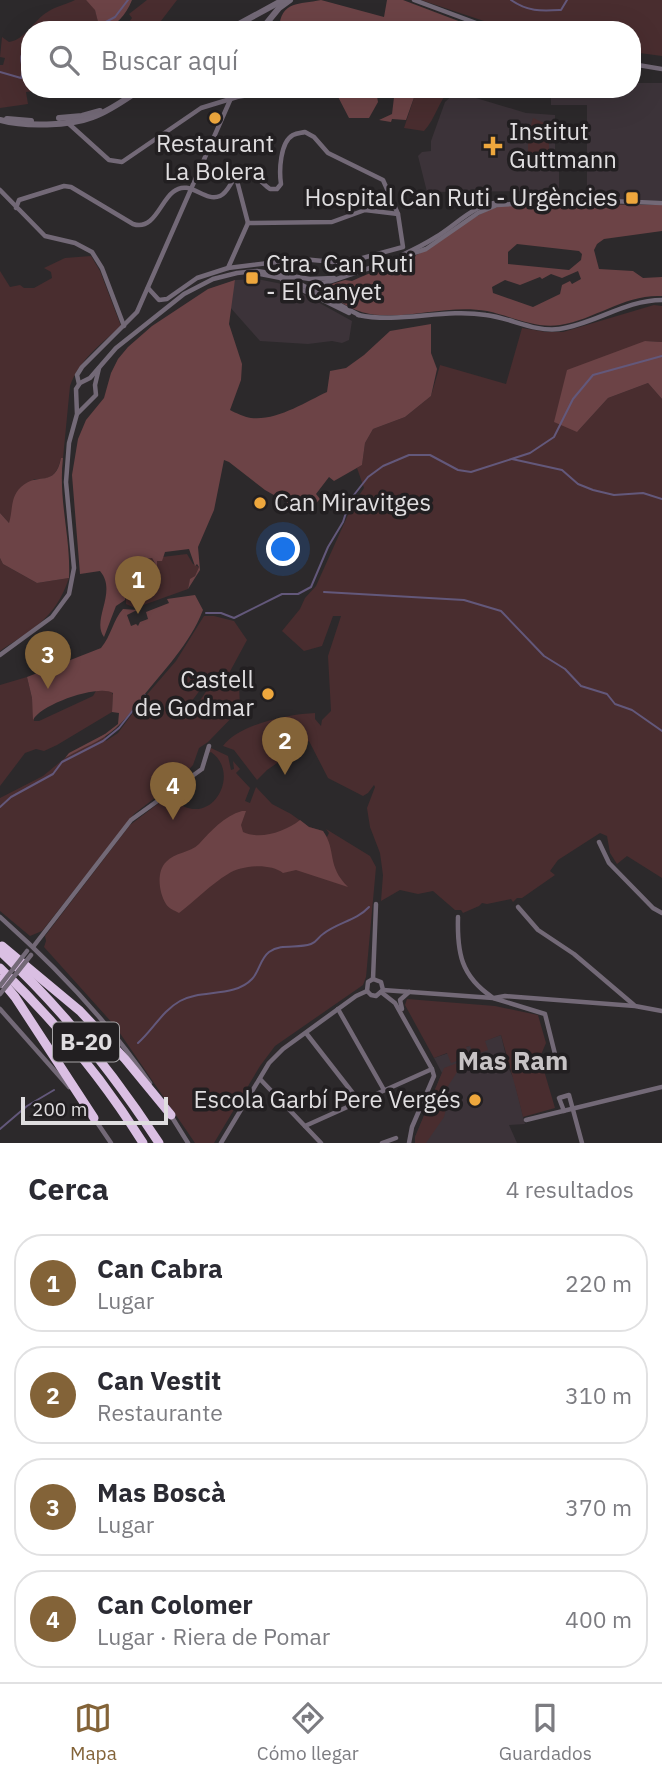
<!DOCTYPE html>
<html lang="es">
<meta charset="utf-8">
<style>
:root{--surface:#fff;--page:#f2f2f3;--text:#2b2b33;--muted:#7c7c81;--line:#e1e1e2;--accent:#836338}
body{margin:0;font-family:"IBM Plex Sans",sans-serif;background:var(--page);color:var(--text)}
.scale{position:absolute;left:21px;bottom:18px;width:147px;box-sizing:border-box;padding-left:7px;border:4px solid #dfdddf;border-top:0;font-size:19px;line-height:24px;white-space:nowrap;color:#dfdddf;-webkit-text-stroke:5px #221f21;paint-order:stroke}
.you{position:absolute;left:284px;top:550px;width:24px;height:24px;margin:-18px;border:5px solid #fff;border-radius:50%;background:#1a73e8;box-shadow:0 0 0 10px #1a73e833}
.badge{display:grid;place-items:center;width:46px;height:46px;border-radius:50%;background:var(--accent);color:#fff;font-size:23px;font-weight:700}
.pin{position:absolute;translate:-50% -58px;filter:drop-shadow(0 2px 4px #0008)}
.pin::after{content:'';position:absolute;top:37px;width:24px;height:21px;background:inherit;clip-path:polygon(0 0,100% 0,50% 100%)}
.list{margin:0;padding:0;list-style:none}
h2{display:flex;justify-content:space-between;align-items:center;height:91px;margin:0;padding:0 28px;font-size:30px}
h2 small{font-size:23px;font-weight:400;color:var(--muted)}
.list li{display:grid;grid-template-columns:46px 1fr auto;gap:21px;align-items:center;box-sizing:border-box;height:98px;margin:0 14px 14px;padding:0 14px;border:2px solid var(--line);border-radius:28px}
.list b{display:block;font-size:26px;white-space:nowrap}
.list p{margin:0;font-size:23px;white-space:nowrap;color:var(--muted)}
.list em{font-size:23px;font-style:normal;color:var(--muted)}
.icon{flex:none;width:38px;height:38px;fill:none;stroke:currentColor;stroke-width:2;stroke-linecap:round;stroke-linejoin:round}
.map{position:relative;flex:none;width:662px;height:1143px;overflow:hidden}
.search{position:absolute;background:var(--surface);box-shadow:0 7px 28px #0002;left:21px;right:21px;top:21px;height:77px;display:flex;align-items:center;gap:18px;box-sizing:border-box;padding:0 24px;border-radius:28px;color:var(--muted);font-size:26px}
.sheet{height:539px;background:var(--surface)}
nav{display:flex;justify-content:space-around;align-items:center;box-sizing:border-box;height:98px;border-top:2px solid var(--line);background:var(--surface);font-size:19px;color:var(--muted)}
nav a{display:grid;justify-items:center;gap:4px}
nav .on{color:var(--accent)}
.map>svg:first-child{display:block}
</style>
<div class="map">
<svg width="662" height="1143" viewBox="0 0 662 1143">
<rect width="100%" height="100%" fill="#2c292b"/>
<!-- built -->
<g fill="#3c3339">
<path d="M632,83H662V200L619,201L587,197V105H551V89H632Z"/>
<path d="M456,92L526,113L555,115V171H559V189L556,191L427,192L418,156L422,152L431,151V141L445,102Z"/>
<path d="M257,279L287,285L352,321L349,340L342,343L332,341L308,344L260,341L229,306L235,280Z"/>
<path d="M501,1035L509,1069L516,1083L515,1084L525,1124L509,1125L517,1143H415V1137L442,1073L434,1058Z"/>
</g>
<!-- green -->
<g fill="#492d2f">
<path d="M75,0H86L95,9L100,30H30V89H45L43,95L34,91L26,92L28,104L0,108V65H3L5,58L0,57L2,37L9,42C27,39 34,19 49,11C57,6 67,4 75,0Z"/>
<path d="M147,0H177L154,30H123L132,18L129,14Z"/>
<path d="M421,0H662V56L632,52V30H511Z"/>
<path d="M417,89H451C438,101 436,118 424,131L404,128Z"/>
<path d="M533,118L549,125V167H528V138H532L539,144L545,138L544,132L539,130L532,136H528Z"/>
<path d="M91,256L100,271L121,326C101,344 79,360 70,386L63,458H61C57,475 51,480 34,479L9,523L0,513V271L10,287L20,285L24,288H34L52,278L51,272L44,268L65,258Z"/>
<path d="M654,305L662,306V342L645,341L577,432L608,398L648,383L662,399V878L627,856L617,864L610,853L607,836L600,833L558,860L550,871L555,875L522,898H517L513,902L511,899L487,904L482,903L479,906L463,913L461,910H455L433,891L418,894L400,890L381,901L383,875L380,853L370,827L367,808L375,787L374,785L368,793L363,796L328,778L309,741L267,770L257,780L234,750L223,746C238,724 290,714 315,713V719L321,726L322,720L331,711L328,656L341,616H333L322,646L304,651L282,631L300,609L305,598L316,586L352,506L364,488L357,468L362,465L365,443L373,429L405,417L431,396L440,365L506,384L522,328L546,332H563Z"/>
<path d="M187,554L193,564L199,567L195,576L190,580L188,589L135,608L126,604V586L121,575V563L152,558L156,566L157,561H162V557Z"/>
<path d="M0,558L3,564L37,583L69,578C55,619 34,628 0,651Z"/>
<path d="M204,616H214L234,621L247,640L227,677C208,674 203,687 192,701L197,705L213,681L239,682L240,709L208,742L199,748L193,765L182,777L134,814L42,931L30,936L0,911V798L43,776L65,758L105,734L106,741L118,733L144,698L176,661Z"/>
<path d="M27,677L32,698L34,721H39L93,696L96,691L111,690L113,695L112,712L57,745L44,751L36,749L25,753L0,786V685Z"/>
<path d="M211,748L228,756L231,770L234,769L233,761L240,769L236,773L250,788L245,801L250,803L256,787L272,804L291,814L309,827L323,831L327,837L329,833L326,829L370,856L376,867L366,977L363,985L275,1046L260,1066L214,1143H195L115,1026L44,947L46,941L45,936L130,825L176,790L180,793L183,806C215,822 240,772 211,752L207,754Z"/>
<path d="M407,999L495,1006L538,1015L546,1043L540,1057L555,1108L523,1117C516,1088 509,1064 501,1035L485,1041L488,1050L474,1055L470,1046L466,1047L469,1057L451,1063L447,1053L434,1058L405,1005Z"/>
<path d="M482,1054L457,1072L445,1091L449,1096L444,1117L426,1143H415V1137L444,1068Z"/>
</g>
<!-- forest -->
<g fill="#6c4346" fill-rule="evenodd">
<path d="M86,0H132C126,15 116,27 100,30L95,10Z"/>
<path d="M321,0L384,17L387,0H403L469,25V30H346L333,23L332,27L316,23V30L279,29C281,0 299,5 321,0Z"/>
<path d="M334,89H371L373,92L376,91L378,102L369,118H349Z"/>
<path d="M395,89H417L406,120L392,119L391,122L379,120L392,114Z"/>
<path d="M566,204L662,205V231L604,239L597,244L594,250L599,269L633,271L643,278L662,277V296C625,294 596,319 560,325C535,329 511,316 487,311C448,304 408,320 370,314C349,310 335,298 319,288L345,280L352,281C377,269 405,263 427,249C453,234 474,213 501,206ZM517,244L579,251L582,254L581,260L569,270L508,264V252ZM578,271L581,279L572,284L570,281L562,285L560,294L533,307L493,293L492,287L505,280L520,285L540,277L542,279L551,274L562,278Z"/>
<path d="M235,280L229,324L242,364L241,380L230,410C236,413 244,417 251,418C277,421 305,402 327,392L330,371L346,368L364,355L390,331L431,324V353L437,369L431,396L405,417L373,429L365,443L362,465L334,481L329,477L316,494L320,499C309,511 306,514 290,507L288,503L265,490L229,462L224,460L214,510L198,547L200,570L188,589L190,579L195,576L199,567L197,564L195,566L189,549L165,552L162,561H157V567L152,558L121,563V574L126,586L125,600L116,606L104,637C91,620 118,592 100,571L80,574L72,475L78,439L86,420L104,398L111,373L118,359L128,347L152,326L208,289Z"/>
<path d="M645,341L662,342V399L648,383L608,398L577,432L554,422L567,370Z"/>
<path d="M61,458H63C58,500 71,537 69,578L37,583L3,564L0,558V513L9,523C13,511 10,497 21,487C38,471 55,489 61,458Z"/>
<path d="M195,595L203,610C190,644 163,671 141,699C133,709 125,720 116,728C101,742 82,747 65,758L69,753L105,734L118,724L119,713L112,712L113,693C99,684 41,704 33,720L32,698L27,677L101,648C111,636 113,620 123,609L137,610L127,615L131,626L136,624L138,626L140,622L148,619L146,612L169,603L167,599Z"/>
<path d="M242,811H246L241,825L243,832C260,840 285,832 300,820L309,827L323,831C337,851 326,865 348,887L296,870L283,873C270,863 242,865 228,874C211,884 195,901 179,913C174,910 169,909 166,904C159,893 156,872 166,862C175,852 190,853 199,844C211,831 224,816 242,811Z"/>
</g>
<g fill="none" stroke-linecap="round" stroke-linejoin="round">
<!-- stream -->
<g stroke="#63587b" stroke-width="2">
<path d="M511,0C528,12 541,11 561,10L567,0"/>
<path d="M91,30L115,17L128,0"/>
<path d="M0,72L21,78C28,64 12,58 30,47"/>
<path d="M512,459L562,470L578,484L593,490L614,495L643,493L662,499"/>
<path d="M324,592L464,600L501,611L544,656L565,669L581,686L607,694L615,704L632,710L662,731"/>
<path d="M206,613H221L234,618L282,594H298L311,587L328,547L343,522L350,500L368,477L383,466L409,455H430L458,470L471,472L530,453L554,437L573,399L593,375L662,356"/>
<path d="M0,807L11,797L53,774L62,762L103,741L119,728L145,695"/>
<path d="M138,1043C153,1030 162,1011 180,1001C201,989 234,998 252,979C259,972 260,959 269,952C282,943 297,949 311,944C317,942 318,937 323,934C338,922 356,921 369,907"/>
<path d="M0,1129L27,1106L54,1090"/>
</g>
<!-- minor -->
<g stroke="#736977" stroke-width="4.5">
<path d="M414,0L495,30"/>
<path d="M632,64L662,69"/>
<path d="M325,89L334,95"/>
<path d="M68,123L109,160L122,162L201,108L237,97L285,89"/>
<path d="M236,177L248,223"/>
<path d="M0,190L45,236L75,243L92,252L102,268L124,326"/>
<path d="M16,208L19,200L64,186L71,187L133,224C154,231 160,202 173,192C190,178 204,203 220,196C232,191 232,169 248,173C255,174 263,184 270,189H277L281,184C279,171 280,142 293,135C297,133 301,133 305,132L314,137L328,153L383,180L398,214L403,247L344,263L302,259L228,268L197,278L167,299L159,300L148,288"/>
<path d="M248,223L332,222L365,210L398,214"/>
<path d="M402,255C413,250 425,244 436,237C459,223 475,202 504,202"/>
<path d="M228,268L248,223"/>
<path d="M255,273L286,279"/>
<path d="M291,276L310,279L334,278"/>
<path d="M282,280L349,313"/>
<path d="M308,287L331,281L426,249L478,213L497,205L581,200L662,203"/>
<path d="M358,315C400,324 443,308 486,315C511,318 534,332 559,329C595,324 625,300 662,300"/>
<path d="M79,384L77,375L82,367L137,312L235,89"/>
<path d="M78,413L96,395L95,385L99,368"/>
<path d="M0,655L52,617L69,594L74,568L66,482L69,443L77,414L76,389L80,383L90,378L116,348L184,294L213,279L237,273L257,271L283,275L359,315"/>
<path d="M599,842L609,863L653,908L662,913"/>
<path d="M518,907L538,930L574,954L634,1005"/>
<path d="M0,917C56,967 108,1021 150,1083"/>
<path d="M458,917C457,953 461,976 492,997"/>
<path d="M33,947L131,820L202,769L209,746"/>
<path d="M373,979L376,904"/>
<path d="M383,990L493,998L545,1014L557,1062"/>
<path d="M367,991L371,995L376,996L383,990L381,982L373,979"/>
<path d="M367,991L368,982L373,979"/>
<path d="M381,992L395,1003L432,1069L434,1076L412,1127L409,1143"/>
<path d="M494,998L505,996L635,1006L662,1011"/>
<path d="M0,1009L69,1087"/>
<path d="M338,1009L384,1090"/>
<path d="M402,1009L400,1000L409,992"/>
<path d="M306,1033L359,1101"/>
<path d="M260,1079L321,1143"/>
<path d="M564,1111L559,1098L569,1095L582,1143"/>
<path d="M170,1114L188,1143"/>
<path d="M94,1118L111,1143"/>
<path d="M526,1120L662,1087"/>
<path d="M305,1126L432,1069"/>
<path d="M221,1143L269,1063L283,1049L356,996L367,991"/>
<path d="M382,1143L396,1138"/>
</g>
<!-- tertiary -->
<g stroke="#736977" stroke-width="6">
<path d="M237,29L248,30"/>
<path d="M228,30L283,0"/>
<path d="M261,30L279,8L290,0"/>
<path d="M59,118L82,116L100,111"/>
<path d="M7,119L31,121"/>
<path d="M0,120C24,127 70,126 93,117C110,111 126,99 141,89"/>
</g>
<!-- motorway -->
<g stroke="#dabfe3" stroke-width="9">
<path d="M2,946L80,1011L125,1059L171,1115"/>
<path d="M0,951C62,1008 113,1073 159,1143"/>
<path d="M0,968C55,1021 103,1079 143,1143"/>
<path d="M0,979L15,997L94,1118"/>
</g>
<!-- minor-bridge -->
<g stroke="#736977" stroke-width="4.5">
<path d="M0,986L27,951"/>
<path d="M0,994L31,955"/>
</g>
</g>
<!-- markers -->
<g fill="#eea73d" stroke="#221f21" stroke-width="2.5">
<circle cx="215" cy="118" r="7"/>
<path d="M489.5 135.5h7v7h7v7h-7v7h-7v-7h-7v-7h7z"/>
<rect x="625" y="191" width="14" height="14" rx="3.5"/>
<rect x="245" y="271" width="14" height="14" rx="3.5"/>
<circle cx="260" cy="503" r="7"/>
<circle cx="268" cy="694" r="7"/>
<circle cx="475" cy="1100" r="7"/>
</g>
<g text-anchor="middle" stroke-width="7" stroke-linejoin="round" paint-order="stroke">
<!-- shield labels -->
<rect fill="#221f21" stroke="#a6a4a6" stroke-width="2" x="53" y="1022.5" width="66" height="39" rx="5"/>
<g font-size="23" font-weight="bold" fill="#dfdddf">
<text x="86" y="1050">B-20</text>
</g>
<!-- poi labels -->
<g font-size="24" fill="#dfdddf" stroke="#221f21" text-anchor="start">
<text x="509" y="140">Institut<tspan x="509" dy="28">Guttmann</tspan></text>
<text x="215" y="152" text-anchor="middle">Restaurant<tspan x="215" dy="28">La Bolera</tspan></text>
<text x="618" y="206" text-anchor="end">Hospital Can Ruti - Urgències</text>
<text x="266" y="272">Ctra. Can Ruti<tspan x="266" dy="28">- El Canyet</tspan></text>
<text x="274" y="511">Can Miravitges</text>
<text x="254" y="688" text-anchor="end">Castell<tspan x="254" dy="28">de Godmar</tspan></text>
<text x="461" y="1108" text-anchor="end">Escola Garbí Pere Vergés</text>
</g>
<!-- neighbourhood labels -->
<g font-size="26" font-weight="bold" fill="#c7c3c5" stroke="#221f21">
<text x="513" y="1070">Mas Ram</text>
</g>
</g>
</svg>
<div class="scale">200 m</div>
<div class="you"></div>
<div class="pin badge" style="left:138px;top:614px">1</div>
<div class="pin badge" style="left:285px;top:775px">2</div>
<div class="pin badge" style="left:48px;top:689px">3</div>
<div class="pin badge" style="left:173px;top:820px">4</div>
<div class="search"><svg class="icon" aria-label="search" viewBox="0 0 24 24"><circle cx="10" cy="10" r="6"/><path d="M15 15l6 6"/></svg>Buscar aquí</div>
</div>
<section class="sheet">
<h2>Cerca<small>4 resultados</small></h2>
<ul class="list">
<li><span class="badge">1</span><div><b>Can Cabra</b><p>Lugar</p></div><em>220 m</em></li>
<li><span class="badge">2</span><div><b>Can Vestit</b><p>Restaurante</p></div><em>310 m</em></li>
<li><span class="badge">3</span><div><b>Mas Boscà</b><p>Lugar</p></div><em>370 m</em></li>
<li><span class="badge">4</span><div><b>Can Colomer</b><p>Lugar · Riera de Pomar</p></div><em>400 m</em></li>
</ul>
</section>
<nav>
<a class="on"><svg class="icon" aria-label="map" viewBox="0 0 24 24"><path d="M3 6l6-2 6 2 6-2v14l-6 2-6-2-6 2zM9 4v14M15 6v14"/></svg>Mapa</a>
<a><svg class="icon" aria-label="directions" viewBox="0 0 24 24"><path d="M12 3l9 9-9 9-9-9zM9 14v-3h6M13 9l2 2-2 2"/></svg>Cómo llegar</a>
<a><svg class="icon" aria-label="saved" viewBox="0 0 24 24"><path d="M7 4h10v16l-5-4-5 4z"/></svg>Guardados</a>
</nav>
